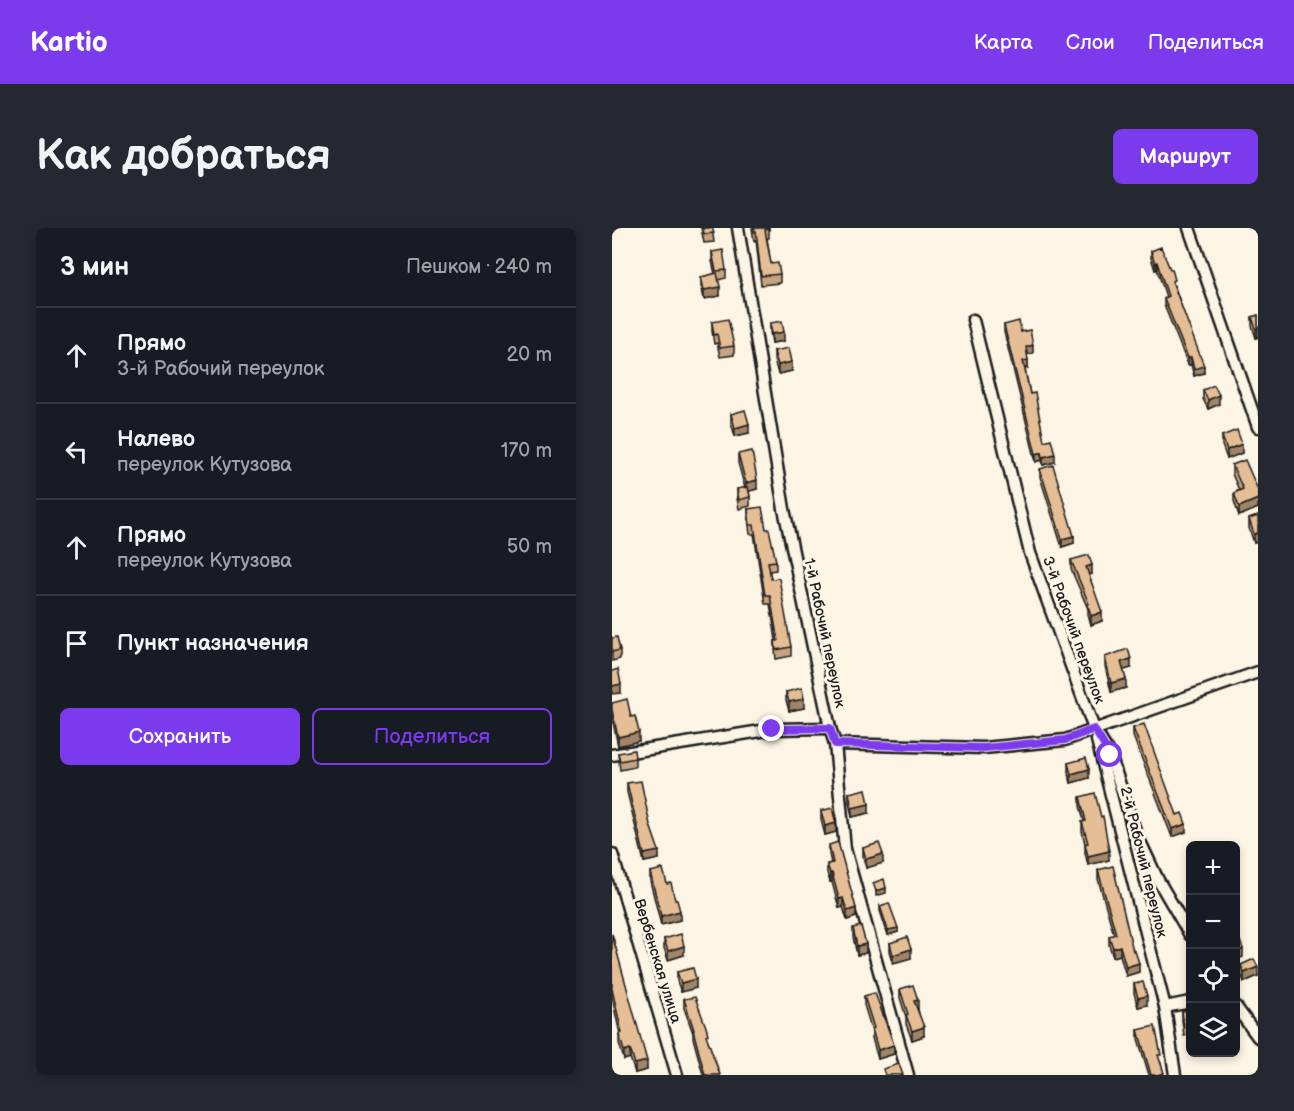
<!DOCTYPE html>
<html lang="ru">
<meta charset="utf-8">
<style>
:root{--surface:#171b24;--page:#242831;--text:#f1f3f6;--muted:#9ea1a6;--line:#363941;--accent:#7c3aed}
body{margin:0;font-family:"Balsamiq Sans",sans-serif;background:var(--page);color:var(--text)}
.controls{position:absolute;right:18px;bottom:18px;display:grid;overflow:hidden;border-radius:9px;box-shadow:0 3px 9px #0003}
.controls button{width:54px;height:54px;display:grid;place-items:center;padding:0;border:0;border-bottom:2px solid var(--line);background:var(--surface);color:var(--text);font:30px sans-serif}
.stop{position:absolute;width:18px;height:18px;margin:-14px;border:4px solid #7c3aed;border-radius:50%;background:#fff}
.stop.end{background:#7c3aed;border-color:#fff;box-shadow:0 2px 6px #0008}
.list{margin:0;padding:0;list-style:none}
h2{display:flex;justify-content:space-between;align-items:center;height:78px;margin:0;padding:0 24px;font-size:26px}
h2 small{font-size:20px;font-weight:400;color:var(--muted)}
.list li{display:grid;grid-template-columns:39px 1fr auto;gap:18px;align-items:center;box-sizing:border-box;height:96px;padding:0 24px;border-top:2px solid var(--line)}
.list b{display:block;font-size:22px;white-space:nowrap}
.list p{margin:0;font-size:20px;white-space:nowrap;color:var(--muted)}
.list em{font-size:20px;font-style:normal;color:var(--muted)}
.actions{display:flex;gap:12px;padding:18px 24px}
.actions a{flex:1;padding:14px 0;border:2px solid var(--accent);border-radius:9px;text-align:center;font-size:21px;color:var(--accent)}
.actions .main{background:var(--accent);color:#fff}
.icon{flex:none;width:33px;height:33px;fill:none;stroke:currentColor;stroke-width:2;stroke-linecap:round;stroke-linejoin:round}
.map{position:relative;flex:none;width:646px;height:847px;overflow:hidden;border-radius:9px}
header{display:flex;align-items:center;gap:36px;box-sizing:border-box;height:84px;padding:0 30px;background:var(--accent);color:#fff}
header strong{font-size:28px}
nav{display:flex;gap:33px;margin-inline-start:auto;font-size:21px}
.intro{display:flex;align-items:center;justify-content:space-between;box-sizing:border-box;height:144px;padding:0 36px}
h1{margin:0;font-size:42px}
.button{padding:15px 27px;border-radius:9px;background:var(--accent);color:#fff;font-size:21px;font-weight:700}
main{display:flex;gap:36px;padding:0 36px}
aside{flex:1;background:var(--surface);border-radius:9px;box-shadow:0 3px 9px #0003}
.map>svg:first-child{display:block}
</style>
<header>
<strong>Kartio</strong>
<nav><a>Карта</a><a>Слои</a><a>Поделиться</a></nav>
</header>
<div class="intro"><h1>Как добраться</h1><a class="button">Маршрут</a></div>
<main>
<aside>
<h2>3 мин<small>Пешком · 240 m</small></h2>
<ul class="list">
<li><svg class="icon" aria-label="ahead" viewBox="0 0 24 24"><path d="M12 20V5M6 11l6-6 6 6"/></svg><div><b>Прямо</b><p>3-й Рабочий переулок</p></div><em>20 m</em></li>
<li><svg class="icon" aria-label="left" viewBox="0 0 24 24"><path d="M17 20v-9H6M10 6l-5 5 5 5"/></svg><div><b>Налево</b><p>переулок Кутузова</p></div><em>170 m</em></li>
<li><svg class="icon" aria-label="ahead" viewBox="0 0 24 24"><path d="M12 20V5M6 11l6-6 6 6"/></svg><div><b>Прямо</b><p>переулок Кутузова</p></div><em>50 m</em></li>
<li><svg class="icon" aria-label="arrive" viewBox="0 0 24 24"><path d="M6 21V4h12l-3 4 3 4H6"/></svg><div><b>Пункт назначения</b></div></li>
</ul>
<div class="actions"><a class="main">Сохранить</a><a>Поделиться</a></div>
</aside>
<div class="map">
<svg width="646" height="847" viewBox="0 0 646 847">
<rect width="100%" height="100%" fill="#fcf5e5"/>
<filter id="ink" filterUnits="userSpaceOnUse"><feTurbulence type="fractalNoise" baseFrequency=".0167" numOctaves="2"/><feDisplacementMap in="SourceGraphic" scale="12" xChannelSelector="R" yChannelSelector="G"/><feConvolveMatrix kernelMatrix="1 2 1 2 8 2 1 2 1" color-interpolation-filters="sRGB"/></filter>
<g filter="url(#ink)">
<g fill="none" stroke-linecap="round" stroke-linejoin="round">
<!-- street casing -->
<g stroke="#1c1c1c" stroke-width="15">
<g id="street">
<path d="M126,0L172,281L218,500L223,516L233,621L296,847"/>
<path d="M577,0L646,199"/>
<path d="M361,92L418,325L482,501L498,527L524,605L546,652L578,707"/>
<path d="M485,512L553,779L563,847"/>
<path d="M223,516L372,520L453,512L646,444"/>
<path d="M0,527L161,501L218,500"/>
<path d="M0,626L65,847"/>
<path d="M553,779L578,774"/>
<path d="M624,779L646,809"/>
</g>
</g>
<!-- street -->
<use href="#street" stroke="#fcf5e5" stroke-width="10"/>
</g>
<!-- wall -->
<g fill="#c6a381" stroke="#1c1c1c" stroke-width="1.5">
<path d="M89,0H100L102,14L92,15Z"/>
<path d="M140,0H157V10H155L159,36L168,46V55L149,57L144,12L142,13Z"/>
<path d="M539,23L563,59L592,145L582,148L579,137H576L552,77V70L554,69L545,41L543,42L539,30Z"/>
<path d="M100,24L114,42V50L106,52L108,68L92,71L89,58V49L103,46L100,33Z"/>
<path d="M646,87V109L644,110L640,98V89Z"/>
<path d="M100,94L122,118V127L108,129L105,115L102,116L100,103Z"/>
<path d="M158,95L172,113L160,115L158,104Z"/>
<path d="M392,97L409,104L421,125L415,126L416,140L413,141L418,166L432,213L443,234L431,237L430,232L424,234L392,104Z"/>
<path d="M162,123L180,143L166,146L162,132Z"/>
<path d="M591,162L607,176L596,181L591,171Z"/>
<path d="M119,186L137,205L123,208L119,195Z"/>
<path d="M610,208L630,225L615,231L610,217Z"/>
<path d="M126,226L145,261L137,263L138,269V278L127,281L125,270V261L133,260L126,235Z"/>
<path d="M620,237L646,262V280L627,288L622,273V265L627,262L620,246Z"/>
<path d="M428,241L462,315L450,319L428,249Z"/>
<path d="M136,281L154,301L164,333V342L157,343L179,419V428L164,431L163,422V413H164L162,399L158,376H153L142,306H138L136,290Z"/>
<path d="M646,288V315V314L642,315L637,300V291Z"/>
<path d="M459,332L480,346L477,347L490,393L479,397L476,386V381L459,341Z"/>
<path d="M0,410L8,422V431L0,433Z"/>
<path d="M493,429L519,440L511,442L514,460L499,464L493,438Z"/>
<path d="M174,464L192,480L177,483L174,472Z"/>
<path d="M0,475L19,489L27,513L6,518L0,490Z"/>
<path d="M521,500L574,604L560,609L521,508Z"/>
<path d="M6,525L23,530V539L8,542Z"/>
<path d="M456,535L477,550L459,555L456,544Z"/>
<path d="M15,555L38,597L47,631L32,634L15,564Z"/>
<path d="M237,565L257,585L240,589L237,574Z"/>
<path d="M468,569L497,632L476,637L473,625V616L470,603V594L472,593L468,578Z"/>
<path d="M209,583L224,604L213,607L209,592Z"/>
<path d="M217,617L244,689L235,692L231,679L227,680L220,654H218L215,645V636L219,635L217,626Z"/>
<path d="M251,620L271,635L254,640L251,629Z"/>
<path d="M486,642L521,723L527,744L514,748L508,727L501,729L497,717V708L502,707L486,651Z"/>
<path d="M38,644L55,656L63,672L68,692L49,697L38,653Z"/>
<path d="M268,678L286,704L276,707L268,683Z"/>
<path d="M241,700L254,725L245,727L241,709Z"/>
<path d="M0,706L35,842L23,845L18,830L12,832L7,815V806H8L0,770Z"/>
<path d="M52,711L72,727L56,732L52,720Z"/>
<path d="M278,715L299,730L281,735L278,723Z"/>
<path d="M629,737L646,748L632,754L629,746Z"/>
<path d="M65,744L84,760L69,764L65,753Z"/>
<path d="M522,756L535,777L526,779L522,765Z"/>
<path d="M288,761L306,781L312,808L300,812L294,796V789L288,770Z"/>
<path d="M252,768L282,826L266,831L260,810V803L252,777Z"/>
<path d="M72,771L96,813L108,847H91L81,810V805L72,780Z"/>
<path d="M579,782V807L572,808L570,792V783Z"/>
<path d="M526,802L549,835L552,847H537L526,811Z"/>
</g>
<!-- shaded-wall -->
<g fill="#a18569" stroke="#1c1c1c" stroke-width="1.5">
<path d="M545,34V41L543,42V35Z"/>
<path d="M108,59V68L92,71V62Z"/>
<path d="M646,100V109L644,110V101Z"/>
<path d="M172,104V113L160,115V106Z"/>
<path d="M421,117V125L414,127V119Z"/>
<path d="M579,129V137H576V130Z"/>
<path d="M416,132V140L411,141V133Z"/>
<path d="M180,134V143L166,146V137Z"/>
<path d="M592,138V145L582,148V141Z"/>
<path d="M607,167V176L596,181V172Z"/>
<path d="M137,196V205L123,208V200Z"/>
<path d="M630,216V225L615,231V222Z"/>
<path d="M430,224V232L424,234V226Z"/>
<path d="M443,226V234L431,237V229Z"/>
<path d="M145,252V261L134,264V255Z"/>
<path d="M646,271V280L627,288V279Z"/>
<path d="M646,305V314L642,315V306Z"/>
<path d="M462,308V315L450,319V311Z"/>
<path d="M480,337V346L474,348V339Z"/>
<path d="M490,384V393L479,397V388Z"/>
<path d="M519,431V440L509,443V434Z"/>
<path d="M514,451V460L499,464V455Z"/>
<path d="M9,456V465L0,466V458Z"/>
<path d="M192,471V480L177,483V474Z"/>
<path d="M27,504V513L6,518V509Z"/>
<path d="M477,541V550L459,555V546Z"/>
<path d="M257,576V585L240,589V580Z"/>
<path d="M224,595V604L213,607V598Z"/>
<path d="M574,596V604L560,609V601Z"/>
<path d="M47,623V631L32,634V626Z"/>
<path d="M497,623V632L476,637V628Z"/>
<path d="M271,626V635L254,640V631Z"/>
<rect x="218" y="645" width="2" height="9"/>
<path d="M274,660V665L264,668V663Z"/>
<path d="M231,670V679L227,680V671Z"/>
<path d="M244,680V689L235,692V683Z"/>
<path d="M68,683V692L49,697V688Z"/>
<path d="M286,700V704L276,707V702Z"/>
<path d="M254,716V725L245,727V718Z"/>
<path d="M72,718V727L56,732V723Z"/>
<path d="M508,718V727L501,729V720Z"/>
<path d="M299,721V730L281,735V727Z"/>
<path d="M631,721V729L624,732V724Z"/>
<path d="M527,735V744L514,748V739Z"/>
<path d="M646,739V748L632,754V745Z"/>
<path d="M84,751V760L69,764V755Z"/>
<path d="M535,768V777L526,779V770Z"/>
<path d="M306,772V781L302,782V773Z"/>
<path d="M312,799V808L300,812V803Z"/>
<path d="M282,817V826L266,831V822Z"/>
<path d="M18,821V830L12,832V823Z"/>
<path d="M35,833V842L23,845V836Z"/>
</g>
<!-- building -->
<g fill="#e6be96" stroke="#1c1c1c" stroke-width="1.5">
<path d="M91,0H100L102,5L92,6Z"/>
<path d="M142,0H157V1L153,2L159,36L166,35L168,46L149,48L144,3L142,4Z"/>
<path d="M549,19L558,41H560L563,52L560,53L592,138L582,141L579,129L576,130L552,70L556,68L545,34L543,35L539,23Z"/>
<path d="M111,22L114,42L104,43L100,24Z"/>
<path d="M105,45L108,59L92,62L89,49Z"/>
<path d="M646,87V100L644,101L640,89Z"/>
<path d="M116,91L122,118L108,120L105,106L102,107L100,94Z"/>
<path d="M170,93L172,104L160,106L158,95Z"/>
<path d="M407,93L409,104L418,102L421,117L414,119L416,132L411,133L418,166L423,165L432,213L439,211L443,226L431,229L430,224L424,226L392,97Z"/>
<path d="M177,120L180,134L166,137L162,123Z"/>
<path d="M602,157L607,167L596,172L591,162Z"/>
<path d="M133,182L137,196L123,200L119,186Z"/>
<path d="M625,202L630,216L615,222L610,208Z"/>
<path d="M140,223L145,252L134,255L126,226Z"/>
<path d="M633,232L646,262V271L627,279L622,265L631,261L620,237Z"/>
<path d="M441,237L462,308L450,311L428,241Z"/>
<path d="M136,259L138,269L127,272L125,261Z"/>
<path d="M150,279L154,301H157L164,333L156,334L159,351L167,350L179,419L164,422L163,413H166L158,367H153L142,297H138L136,281Z"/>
<path d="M646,288V306V305L642,306L637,291Z"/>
<path d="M477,327L480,337L474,339L490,384L479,388L476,377L477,376L459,332Z"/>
<path d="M5,409L8,422L0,424V410Z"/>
<path d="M516,421L519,431L509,434L514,451L499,455L493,429Z"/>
<path d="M6,441L9,456L0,458V443Z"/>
<path d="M190,460L192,471L177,474L174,464Z"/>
<path d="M15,471L19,489L23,488L27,504L6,509L0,482V475Z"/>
<path d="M532,496L565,587L570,585L574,596L560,601L521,500Z"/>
<path d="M22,522L23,530L8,533L6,525Z"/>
<path d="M474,530L477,541L459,546L456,535Z"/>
<path d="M29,553L38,597L47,623L32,626L15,555Z"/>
<path d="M254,561L257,576L240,580L237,565Z"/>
<path d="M483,565L489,589L491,588L497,623L476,628L473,616L476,615L470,594L474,593L468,569Z"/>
<path d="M220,580L224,595L213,598L209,583Z"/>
<path d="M226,614L244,680L235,683L231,670L227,671L220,645H218L215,636L221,635L217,617Z"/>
<path d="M267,615L271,626L254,631L251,620Z"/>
<path d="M501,638L521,723H523L527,735L514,739L508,718L501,720L497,708L504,706L486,642Z"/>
<path d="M51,641L55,656L59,655L63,672H65L68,683L49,688L38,644Z"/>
<path d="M272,651L274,660L264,663L261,655Z"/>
<path d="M277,675L286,700L276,702L268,678Z"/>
<path d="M249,698L254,716L245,718L241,700Z"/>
<path d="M624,701L631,721L624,724Z"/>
<path d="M0,706L35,833L23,836L18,821L12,823L7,806L10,805L0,761Z"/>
<path d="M69,706L72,718L56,723L52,711Z"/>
<path d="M295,709L299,721L281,727L278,715Z"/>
<path d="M642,731L646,739L632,745L629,737Z"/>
<path d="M81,740L84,751L69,755L65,744Z"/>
<path d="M531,754L535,768L526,770L522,756Z"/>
<path d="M301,757L306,772L302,773L312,799L300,803L294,787L296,786L288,761Z"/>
<path d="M263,765L282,817L266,822L260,801L262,800L252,768Z"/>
<path d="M83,769L94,799L96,806L94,807L108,847H93L81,802H82L72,771Z"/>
<path d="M579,782V798L572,799L570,783Z"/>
<path d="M543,798L549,827H546L552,845L545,847H539L526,802Z"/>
<path d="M287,836L291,847H273L271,841Z"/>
</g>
</g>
<g fill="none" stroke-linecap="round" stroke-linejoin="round" filter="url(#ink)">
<!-- route -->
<path stroke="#7c3aed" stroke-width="8" d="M160,501L218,500L223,516L372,520L453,512L482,501L498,527"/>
</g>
<g text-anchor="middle" stroke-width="6" stroke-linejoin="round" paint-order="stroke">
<!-- street labels -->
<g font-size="15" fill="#1c1c1c" stroke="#fcf5e5">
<text transform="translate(462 402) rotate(70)" y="5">3-й Рабочий переулок</text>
<text transform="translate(213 405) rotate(78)" y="5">1-й Рабочий переулок</text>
<text transform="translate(532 634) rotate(76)" y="5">2-й Рабочий переулок</text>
<text transform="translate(46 733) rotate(73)" y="5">Вербенская улица</text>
</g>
</g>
</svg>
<div class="controls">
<button>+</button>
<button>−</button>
<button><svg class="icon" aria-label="locate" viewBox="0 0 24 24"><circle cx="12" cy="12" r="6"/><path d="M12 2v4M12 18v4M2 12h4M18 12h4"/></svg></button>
<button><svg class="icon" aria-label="layers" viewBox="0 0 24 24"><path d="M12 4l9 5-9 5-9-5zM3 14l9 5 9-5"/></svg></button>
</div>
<div class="stop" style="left:498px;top:527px"></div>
<div class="stop end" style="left:160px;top:501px"></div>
</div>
</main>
